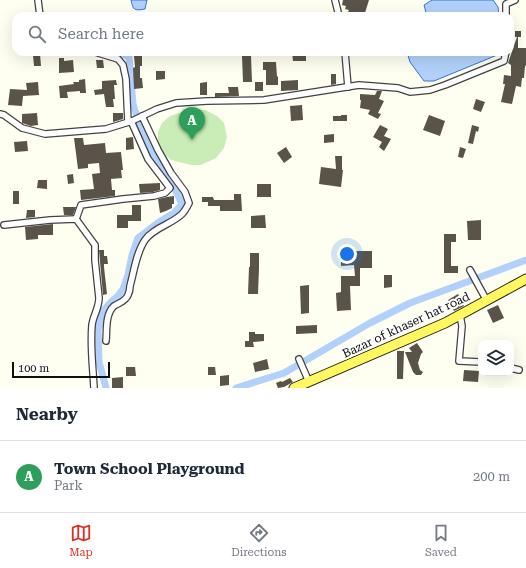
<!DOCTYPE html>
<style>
:root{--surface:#fff;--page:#f6f6f7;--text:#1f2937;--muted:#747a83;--line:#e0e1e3;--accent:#d93025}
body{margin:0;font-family:"Roboto Serif",serif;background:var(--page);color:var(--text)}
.controls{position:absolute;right:12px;bottom:12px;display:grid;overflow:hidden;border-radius:8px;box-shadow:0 4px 16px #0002}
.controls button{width:36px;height:36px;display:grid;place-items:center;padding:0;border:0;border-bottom:1px solid var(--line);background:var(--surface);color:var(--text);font:20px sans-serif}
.scale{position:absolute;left:12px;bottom:10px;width:98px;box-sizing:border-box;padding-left:4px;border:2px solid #0f0f0f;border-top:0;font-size:11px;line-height:14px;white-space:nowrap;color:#0f0f0f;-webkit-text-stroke:3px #fff;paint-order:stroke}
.you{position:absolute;left:347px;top:254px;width:14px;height:14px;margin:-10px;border:3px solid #fff;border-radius:50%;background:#1a73e8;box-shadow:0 0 0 6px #1a73e833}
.badge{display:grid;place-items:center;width:26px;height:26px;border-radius:50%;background:var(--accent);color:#fff;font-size:13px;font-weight:700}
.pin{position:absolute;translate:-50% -33px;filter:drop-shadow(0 1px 2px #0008)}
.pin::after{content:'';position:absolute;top:21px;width:14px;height:12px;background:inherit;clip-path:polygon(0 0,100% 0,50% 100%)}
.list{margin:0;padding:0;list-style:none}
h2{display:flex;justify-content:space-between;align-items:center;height:52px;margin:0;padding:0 16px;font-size:17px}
h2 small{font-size:13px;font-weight:400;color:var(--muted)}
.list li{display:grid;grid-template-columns:26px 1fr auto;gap:12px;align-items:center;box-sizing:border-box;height:72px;padding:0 16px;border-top:1px solid var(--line)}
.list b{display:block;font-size:15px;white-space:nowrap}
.list p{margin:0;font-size:13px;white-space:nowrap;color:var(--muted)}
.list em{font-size:13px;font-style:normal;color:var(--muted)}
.icon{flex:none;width:22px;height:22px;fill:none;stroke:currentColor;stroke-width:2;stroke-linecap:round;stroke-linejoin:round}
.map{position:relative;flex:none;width:526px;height:388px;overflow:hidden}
.search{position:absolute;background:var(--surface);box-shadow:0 4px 16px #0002;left:12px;right:12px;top:12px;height:44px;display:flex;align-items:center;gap:10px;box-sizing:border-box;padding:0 14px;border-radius:12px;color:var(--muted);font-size:15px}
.sheet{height:124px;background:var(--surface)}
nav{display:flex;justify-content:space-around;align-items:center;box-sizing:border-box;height:56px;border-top:1px solid var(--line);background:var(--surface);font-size:11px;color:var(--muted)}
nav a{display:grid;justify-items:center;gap:2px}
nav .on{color:var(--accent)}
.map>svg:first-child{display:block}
</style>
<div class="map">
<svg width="526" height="388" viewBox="0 0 526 388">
<rect width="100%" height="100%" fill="#fffff1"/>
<!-- green -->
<path fill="#c8edb7" d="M192,109L205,110L217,116L224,123L227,137L224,148L216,158L201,165H191L171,160L162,152L158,144V132L162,123L170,116Z"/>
<!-- water -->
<g fill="#b2d1fa" stroke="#3375d7">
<path d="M131,0H147L145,9C134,11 133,10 131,0Z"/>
<path d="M432,0H493L498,7L499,16H427L424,5Z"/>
<path d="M407,52H502V53L434,81H424L410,62Z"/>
</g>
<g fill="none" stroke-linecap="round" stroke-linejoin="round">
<!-- canal -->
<g stroke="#b2d1fa" stroke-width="7">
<path d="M106,388L99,362L98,330L103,311L111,302L117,297L123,289L128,275L132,255L138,238L159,222L174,213L182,204L175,189L159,166L141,129L133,104L129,57L123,54"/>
<path d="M236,388L284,373L370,323L410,303L526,260"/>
</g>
</g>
<!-- building -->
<g fill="#59534a">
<path d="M343,0H369L364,16H360L348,12L349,10L345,9L346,6L342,5Z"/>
<path d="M515,31H521V37H518V48H526V66H525L524,78H522L521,87L516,86L512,104L501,102L505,84H503L504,75L511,76V65L508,63L517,37H515Z"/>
<path d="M292,52H306V61H293Z"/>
<path d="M40,54L41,66H34L33,55Z"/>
<path d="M134,56H142V66H140V78H142L143,88L134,89L133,68L135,67Z"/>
<path d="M242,56H251L252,82H243Z"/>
<path d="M59,58H64V61L73,60L74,72L59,73Z"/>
<path d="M96,60H103L104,68H97Z"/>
<path d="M263,62H276L277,77L278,76V85H266V70H263Z"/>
<path d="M156,71H165V79L156,80Z"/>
<path d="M331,74H336V84L331,85Z"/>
<path d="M85,79L86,93H80V91L67,92L68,98H60L59,86L74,84L73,82H79V80Z"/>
<path d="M116,80L117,85H114L115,99H113L114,107H106L104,94L95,95L94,90L102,89V81Z"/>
<path d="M298,80V90L281,91V81Z"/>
<path d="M38,82L39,95L23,96L22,106L8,105L10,89L27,90L26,83Z"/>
<path d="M207,82V95H200V83Z"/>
<rect x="255" y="82" width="8" height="9"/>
<path d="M228,87H238L239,96L215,97V93H229Z"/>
<path d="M377,91H382L379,99L384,101L378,113L381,114L378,119L368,114L370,110L360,108L361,100H360V94L375,95Z"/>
<path d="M476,99L485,102L481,112L473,109Z"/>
<path d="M302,105L303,120L291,121L290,106Z"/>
<path d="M37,113L38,125L31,126L22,123V114Z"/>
<path d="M113,113H123V119L113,122Z"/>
<path d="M341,115H347V121H333V116H341Z"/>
<path d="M429,115L445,121L440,136L423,130Z"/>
<path d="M380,125L388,129L384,136L391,139L384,151L379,147L382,142L373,137Z"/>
<path d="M472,125L479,127L478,132L476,131L473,144L468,143Z"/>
<path d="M334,134V142L324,143V135Z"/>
<path d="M133,137L134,149L126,150V138Z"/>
<path d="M74,138H83L84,145L105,143L106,153L121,152L123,170H121L122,178L111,179L112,190H115V196L81,200L80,190L94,189L92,174L100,173L99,163L88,164V168L78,169Z"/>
<path d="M27,141L28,151L15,152L14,142Z"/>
<path d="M286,147L292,157L284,163L277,153Z"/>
<path d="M460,147L466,149L463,158L458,157Z"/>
<path d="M335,156H342V170H343L341,187L319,184L321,167L336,169Z"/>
<path d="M73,174L74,183L68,184L67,175Z"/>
<path d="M38,180H47V189L37,188Z"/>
<path d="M160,183V190L153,192L140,193L139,184Z"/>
<rect x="257" y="184" width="14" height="13"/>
<rect x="13" y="191" width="6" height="13"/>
<path d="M234,194H241L242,211H220V206H208V202H202V197H213L214,200H234Z"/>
<path d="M174,196V204H172V208L166,211L160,213L158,199L167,197Z"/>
<path d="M132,205H141V221H128V228H117V215H132Z"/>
<path d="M63,207H76L73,215H64Z"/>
<path d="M27,210H35V217L26,218Z"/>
<path d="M265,215L266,228H251V216Z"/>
<path d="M481,220V240H468L467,221Z"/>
<path d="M53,224V235H38V239L26,240L25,227Z"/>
<path d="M444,234H456V242H451V266H458V273H444Z"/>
<path d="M99,250H104V256H107L108,264H104V267L107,294L103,295Z"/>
<path d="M355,251H372V268H360V286H350L351,310L337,311L336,293L341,292V276H355L354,265L341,266V260H355Z"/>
<path d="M250,253H259V268L258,294H248L249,267H250Z"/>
<path d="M384,275H392V287L384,288Z"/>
<path d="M309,285V313L301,314L300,286Z"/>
<path d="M458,294L464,306L454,311L448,300Z"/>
<path d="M498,305L504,318L493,323L487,310Z"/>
<path d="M317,325V333L296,334V326Z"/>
<path d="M249,332H255V334H264V341L253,342L254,347H245V341H249Z"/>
<path d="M417,343L423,352L421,354L418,363L420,370L423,372L421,375H416L413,372L405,352H412L409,348Z"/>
<path d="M397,351H404L403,379H397Z"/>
<path d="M267,359L269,369L255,372L253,363Z"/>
<path d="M126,367H135L136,376H126Z"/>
<path d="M208,367H215L216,375H208Z"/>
<path d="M464,370L479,371L478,382L463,381Z"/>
<path d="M229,375V385L220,386V376Z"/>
<path d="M123,377V388H112V378Z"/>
<path d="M290,378L293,382L284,387L278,388L276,383L281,381L282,382Z"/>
</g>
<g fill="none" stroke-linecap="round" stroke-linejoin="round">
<!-- street casing -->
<g stroke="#424242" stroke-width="8">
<g id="street">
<path d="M38,0L40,16"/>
<path d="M335,0L339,16"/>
<path d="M506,16V4L515,0"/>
<path d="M95,52L118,59L123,65L126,79L128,122"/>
<path d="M345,52L348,87"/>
<path d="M0,114L4,115L22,128L45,134L106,129L132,121L157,109L176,103L207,101L264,100L359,85L398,88L410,92L430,90L445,85L504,61L506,52"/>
<path d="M76,219L81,205L123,199L154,196L165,193L170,188L148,159L131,121"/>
<path d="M4,225L50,220L76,219L95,245V260L99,298C99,308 93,316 92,325C90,346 93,368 94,388"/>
<path d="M470,270L487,301"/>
<path d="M460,315L462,326L459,361L481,362"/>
<path d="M106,341C107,331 105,314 114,306C119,303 126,301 128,295C129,293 130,289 130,286C134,272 136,253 145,240C153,228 172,224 182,214C185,211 187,207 189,203L185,192L171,173L158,150L142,116"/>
<path d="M299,359L309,382"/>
<path d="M511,368L519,370"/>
</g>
</g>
<!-- primary casing -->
<g stroke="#202020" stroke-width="11">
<path id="primary" d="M294,388L445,323L526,279"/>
</g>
<!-- street -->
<use href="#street" stroke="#fff" stroke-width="5.5"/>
<!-- primary -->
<use href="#primary" stroke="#fff861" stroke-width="9"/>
</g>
<g text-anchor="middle" stroke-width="4" stroke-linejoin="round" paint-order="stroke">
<!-- street labels -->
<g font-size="12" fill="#0f0f0f" stroke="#fff">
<text transform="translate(406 325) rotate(-25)" y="4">Bazar of khaser hat road</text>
</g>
</g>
</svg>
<div class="controls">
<button><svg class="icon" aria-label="layers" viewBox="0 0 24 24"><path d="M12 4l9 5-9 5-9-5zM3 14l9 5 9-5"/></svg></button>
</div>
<div class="scale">100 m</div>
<div class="you"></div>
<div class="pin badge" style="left:192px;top:140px;background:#2e9e5b">A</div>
<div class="search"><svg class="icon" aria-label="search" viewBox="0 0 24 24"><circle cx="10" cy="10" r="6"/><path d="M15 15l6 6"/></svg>Search here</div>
</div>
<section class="sheet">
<h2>Nearby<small></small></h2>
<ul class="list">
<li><span class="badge" style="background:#2e9e5b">A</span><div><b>Town School Playground</b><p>Park</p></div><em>200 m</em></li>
</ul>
</section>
<nav>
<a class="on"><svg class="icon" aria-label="map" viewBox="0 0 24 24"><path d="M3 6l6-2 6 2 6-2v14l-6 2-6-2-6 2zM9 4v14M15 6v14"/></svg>Map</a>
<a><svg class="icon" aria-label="directions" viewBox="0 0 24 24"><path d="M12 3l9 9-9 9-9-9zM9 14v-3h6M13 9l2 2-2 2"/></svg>Directions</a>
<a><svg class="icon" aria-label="saved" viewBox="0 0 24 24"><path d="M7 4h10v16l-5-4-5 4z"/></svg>Saved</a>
</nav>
